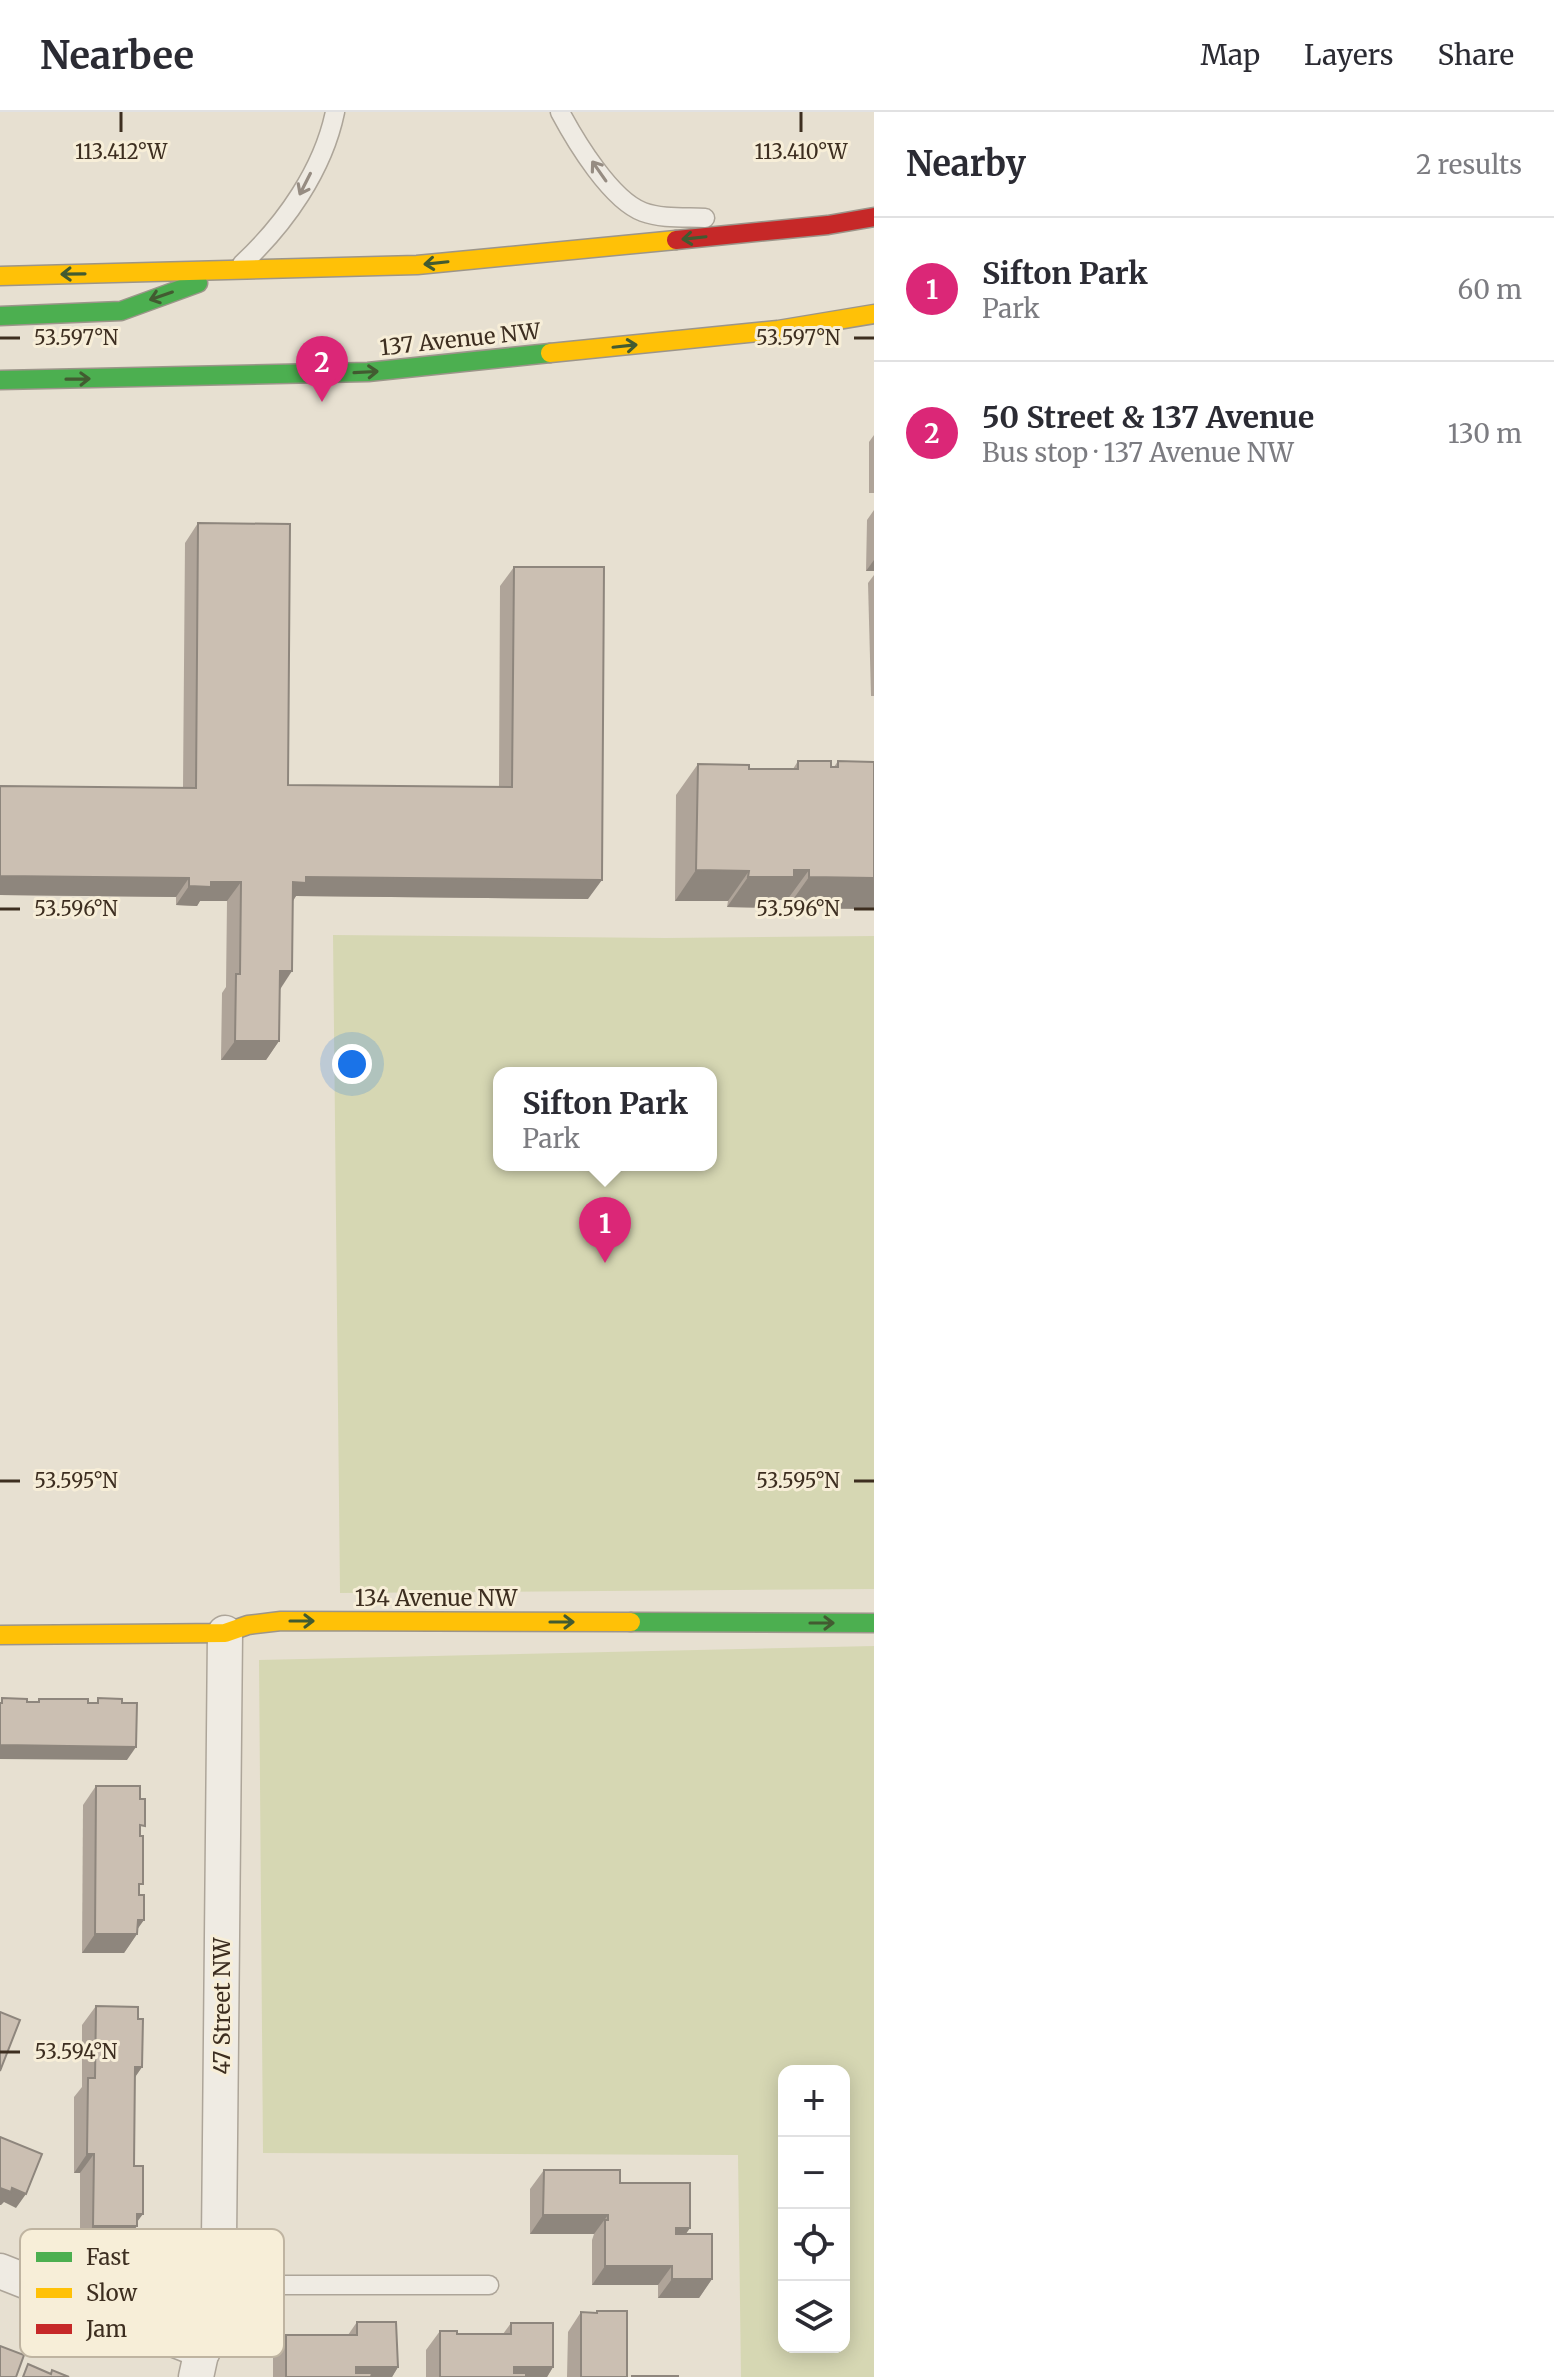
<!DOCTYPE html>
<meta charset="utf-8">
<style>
:root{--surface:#fff;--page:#f7f7f7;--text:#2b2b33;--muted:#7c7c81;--line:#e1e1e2;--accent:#db2777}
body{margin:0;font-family:Merriweather,serif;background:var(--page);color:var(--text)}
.controls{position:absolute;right:24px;bottom:24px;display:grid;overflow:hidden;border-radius:16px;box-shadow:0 4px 20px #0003}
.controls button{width:72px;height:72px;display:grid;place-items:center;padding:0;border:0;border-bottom:2px solid var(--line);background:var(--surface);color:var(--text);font:40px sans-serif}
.you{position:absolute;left:352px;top:952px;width:28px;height:28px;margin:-20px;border:6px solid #fff;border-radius:50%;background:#1a73e8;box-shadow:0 0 0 12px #1a73e833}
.badge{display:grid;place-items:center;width:52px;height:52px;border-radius:50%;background:var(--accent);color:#fff;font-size:26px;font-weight:700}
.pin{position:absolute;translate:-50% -66px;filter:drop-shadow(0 2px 4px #0008)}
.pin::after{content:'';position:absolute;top:42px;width:28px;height:24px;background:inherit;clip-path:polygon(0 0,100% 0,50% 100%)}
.popup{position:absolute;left:493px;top:955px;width:224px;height:104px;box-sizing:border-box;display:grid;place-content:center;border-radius:16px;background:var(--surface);filter:drop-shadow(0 2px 6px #0005);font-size:26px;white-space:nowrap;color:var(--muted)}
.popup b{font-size:30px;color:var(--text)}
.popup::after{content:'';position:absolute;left:50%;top:100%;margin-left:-16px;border:16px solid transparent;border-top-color:var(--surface)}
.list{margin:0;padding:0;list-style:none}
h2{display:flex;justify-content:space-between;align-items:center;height:104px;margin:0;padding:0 32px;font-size:34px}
h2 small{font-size:26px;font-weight:400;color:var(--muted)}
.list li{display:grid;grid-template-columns:52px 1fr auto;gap:24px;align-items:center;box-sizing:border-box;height:144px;padding:0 32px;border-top:2px solid var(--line)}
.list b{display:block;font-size:30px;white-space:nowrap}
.list p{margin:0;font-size:26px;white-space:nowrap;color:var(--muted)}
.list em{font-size:26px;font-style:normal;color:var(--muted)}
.icon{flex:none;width:44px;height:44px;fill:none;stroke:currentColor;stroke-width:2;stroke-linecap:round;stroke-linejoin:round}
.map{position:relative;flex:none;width:874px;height:2265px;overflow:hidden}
header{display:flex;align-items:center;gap:48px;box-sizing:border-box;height:112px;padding:0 40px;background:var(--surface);border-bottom:2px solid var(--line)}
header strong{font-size:38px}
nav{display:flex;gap:44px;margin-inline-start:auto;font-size:28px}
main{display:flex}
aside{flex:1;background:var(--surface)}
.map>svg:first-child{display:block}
</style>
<header>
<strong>Nearbee</strong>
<nav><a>Map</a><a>Layers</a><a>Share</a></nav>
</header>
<main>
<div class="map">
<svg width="874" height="2265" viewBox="0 0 874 2265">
<rect width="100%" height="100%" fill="#e7e0d1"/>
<!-- green -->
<g fill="#d6d7b3" fill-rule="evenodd">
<path d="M333,823L666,826L874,824V1477L340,1481ZM499,961H711V1053H499Z"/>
<path d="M874,1534V2265H741L738,2043L263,2041L259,1548ZM844,1959V2235H784V1959Z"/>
</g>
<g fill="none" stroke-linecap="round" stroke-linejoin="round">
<!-- lane casing -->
<g stroke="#ada599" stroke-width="21">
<g id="lane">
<path d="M560,0C576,30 611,88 643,100C662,107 686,105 705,106"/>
<path d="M242,152C285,112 323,58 335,0"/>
<path d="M216,2173H489"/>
</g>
</g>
<!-- street casing -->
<g stroke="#ada599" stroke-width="37">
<g id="street">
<path d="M0,2159L203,2239"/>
<path d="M196,2265L216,2173L219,2129L225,1521"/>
</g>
</g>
<!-- fast casing -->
<g stroke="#9c958a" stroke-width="21">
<g id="fast">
<path d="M0,204L121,199L198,171"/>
<path d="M0,268L368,260L550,241"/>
<path d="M631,1510L874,1511"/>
</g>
</g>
<!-- slow casing -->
<g stroke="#9c958a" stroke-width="21">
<g id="slow">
<path d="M0,164L417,153L676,128"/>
<path d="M550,241L778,218L874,202"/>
<path d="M0,1523L225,1521L248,1513L281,1509L631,1510"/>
</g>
</g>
<!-- jam casing -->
<g stroke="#9c958a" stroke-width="21">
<path id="jam" d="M676,128L828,113L874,105"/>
</g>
<!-- lane -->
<use href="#lane" stroke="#efebe3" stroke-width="18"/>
<!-- street -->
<use href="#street" stroke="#efebe3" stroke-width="34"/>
<!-- fast -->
<use href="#fast" stroke="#4caf50" stroke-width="18"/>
<!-- slow -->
<use href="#slow" stroke="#ffc107" stroke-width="18"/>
<!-- jam -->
<use href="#jam" stroke="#c62828" stroke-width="18"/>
</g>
<!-- wall -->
<g fill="#afa499">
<path d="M874,323V381H869V330Z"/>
<path d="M874,387V459H866L867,408L874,398Z"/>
<path d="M198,411L288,673L499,675L500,474L514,455L588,787L296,784L293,789L280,877L279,929L266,948H221L222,881L226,875L227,789H200L197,794L176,793V785L0,783V674L183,676L185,431Z"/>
<path d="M874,463V584H871L868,471Z"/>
<path d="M798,649L834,655L838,649L874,797L787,796V788H778L773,796L727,795L728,789H675L676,683L698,652L749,657H793Z"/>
<path d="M96,1674L140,1721L137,1822L124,1841H82L83,1693Z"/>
<path d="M96,1894L138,1907L142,1955L135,1965L134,2054L137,2110L124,2133H80V2061H74V1985L82,1975V1913Z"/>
<path d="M544,2058L620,2071L686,2122L712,2167L699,2186H658V2173H592V2128L594,2122H530V2077Z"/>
<path d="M597,2199L627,2265H567L568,2220L581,2200L595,2201Z"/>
<path d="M357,2210L398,2255L392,2265H273V2242L286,2223H348Z"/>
<path d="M511,2211L553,2255L547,2265H426V2238L440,2219L457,2222H503Z"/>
</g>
<!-- shaded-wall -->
<g fill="#8e867d">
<path d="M874,448V459H866Z"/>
<path d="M696,758L749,759L728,789H675Z"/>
<path d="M794,758H809L787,788H778L773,796L727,795L748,765Z"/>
<path d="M0,764L189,766L176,785L0,783Z"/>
<path d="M306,765L602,768L588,787L296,784L292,790L293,770Z"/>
<path d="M809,765L874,766V797L787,796Z"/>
<path d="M211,770H241L227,789H200L197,794L176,793L189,774Z"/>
<path d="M280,859H292L279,879Z"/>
<path d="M235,929H279L266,948H221Z"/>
<path d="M0,1633L136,1635L127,1648L0,1647Z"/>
<path d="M138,1808H144L134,1822H137L124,1841H82L95,1822Z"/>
<path d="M135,1955H142L129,1974Z"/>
<path d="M87,2042H94L80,2061H74Z"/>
<path d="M0,2076H12L26,2082L16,2096L4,2090L1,2093H0Z"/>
<path d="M137,2102H143L134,2114H137L124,2133H80L93,2114Z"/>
<path d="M543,2103H608L594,2122H530Z"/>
<path d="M676,2116H690L677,2135Z"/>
<path d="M605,2154H672L658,2173H592Z"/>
<path d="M672,2167H712L699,2186H658Z"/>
<path d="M356,2255H398L392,2265H349Z"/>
<path d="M514,2255H553L547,2265H508Z"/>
</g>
<!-- building -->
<g fill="#cbbfb2" stroke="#8e867d" stroke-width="2">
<path d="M198,411L290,412L288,673L512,675L514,455H604L602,768L306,765V771L293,770L292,859H280L279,929H235L236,862H240L241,770H211V775L189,774V766L0,764V674L196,676Z"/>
<path d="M798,649H831V655H838V649L874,650V766L809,765V758H794V765H748L749,759L696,758L698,652L749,653V657H798Z"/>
<path d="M2,1586L27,1587V1590H39V1587H88V1591H98V1586L122,1587V1591H137L136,1635L0,1633V1591H2Z"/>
<path d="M96,1674H140V1687H145V1714L140,1713V1724H143V1772H139V1783H144V1808H138L137,1822H95Z"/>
<path d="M96,1894L138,1895V1907H143L142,1955H135L134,2054H143V2102H137V2114H93L94,2042H87L88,1966H95Z"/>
<path d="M0,1900L20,1908L0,1959Z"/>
<path d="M0,2025L42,2042L26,2082L12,2076L11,2080L0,2076Z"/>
<path d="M544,2058H620V2071H690V2116H676V2122H712V2167H672V2154H605V2108H608V2103H543Z"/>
<path d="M597,2199H627V2265H581V2200L597,2201Z"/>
<path d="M357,2210H396L398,2255H356V2261H372L371,2265H286V2223H357Z"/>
<path d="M511,2211H553V2255H514V2261H526V2265H440V2219H457V2222H511Z"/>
<path d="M0,2234L24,2243L16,2265H0Z"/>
<path d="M28,2252L51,2262L52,2258L69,2265H23Z"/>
<rect x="632" y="2264" width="46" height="1"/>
</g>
<!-- one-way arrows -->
<defs><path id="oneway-shaft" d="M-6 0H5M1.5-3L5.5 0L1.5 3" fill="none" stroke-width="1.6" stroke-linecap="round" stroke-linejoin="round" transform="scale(2)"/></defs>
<g stroke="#968c82">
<use href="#oneway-shaft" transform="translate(599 59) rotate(-125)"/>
<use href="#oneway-shaft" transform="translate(305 72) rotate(117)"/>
</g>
<g stroke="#425b31">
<use href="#oneway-shaft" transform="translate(694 126) rotate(174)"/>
<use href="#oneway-shaft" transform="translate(436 151) rotate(174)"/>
<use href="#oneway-shaft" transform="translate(73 162) rotate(179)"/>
<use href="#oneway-shaft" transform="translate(161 184) rotate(161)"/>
<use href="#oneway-shaft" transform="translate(625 234) rotate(-6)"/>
<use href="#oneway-shaft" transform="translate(366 260) rotate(-3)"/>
<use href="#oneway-shaft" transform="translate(78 267) rotate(-1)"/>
<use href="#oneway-shaft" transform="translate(302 1509)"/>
<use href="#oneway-shaft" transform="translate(562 1510)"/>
<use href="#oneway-shaft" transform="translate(822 1511)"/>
</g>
<!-- ticks -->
<path fill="none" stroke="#3d2e20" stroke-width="3" d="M121,0V20M801,0V20M0,226H20M854,226H874M0,797H20M854,797H874M0,1369H20M854,1369H874M0,1940H20"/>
<g text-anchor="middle" stroke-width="6" stroke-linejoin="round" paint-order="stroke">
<!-- street labels -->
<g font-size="22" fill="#3d2e20" stroke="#f7eed8">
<text transform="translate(460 227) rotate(-6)" y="8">137 Avenue NW</text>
<text x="436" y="1494">134 Avenue NW</text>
<text transform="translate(222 1894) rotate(-90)" y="8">47 Street NW</text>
</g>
</g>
<!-- legend -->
<rect x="20" y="2117" width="264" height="128" rx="12" fill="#f7eed8" stroke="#bfb4a1" stroke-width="2"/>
<rect x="36" y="2140" width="36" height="10" fill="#4caf50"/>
<rect x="36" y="2176" width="36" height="10" fill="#ffc107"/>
<rect x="36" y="2212" width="36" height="10" fill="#c62828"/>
<g font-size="22" fill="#3d2e20">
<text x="86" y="2153">Fast</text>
<text x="86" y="2189">Slow</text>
<text x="86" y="2225">Jam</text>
</g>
<g font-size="20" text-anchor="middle" fill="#3d2e20" stroke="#f7eed8" stroke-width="6" stroke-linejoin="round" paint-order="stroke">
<text x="121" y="47">113.412°W</text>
<text x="801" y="47">113.410°W</text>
<text x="76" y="233">53.597°N</text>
<text x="798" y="233">53.597°N</text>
<text x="76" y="804">53.596°N</text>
<text x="798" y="804">53.596°N</text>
<text x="76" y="1376">53.595°N</text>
<text x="798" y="1376">53.595°N</text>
<text x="76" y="1947">53.594°N</text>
</g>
</svg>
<div class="controls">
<button>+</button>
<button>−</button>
<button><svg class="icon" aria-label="locate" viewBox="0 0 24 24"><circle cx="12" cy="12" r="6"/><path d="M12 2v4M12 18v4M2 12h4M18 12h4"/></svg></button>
<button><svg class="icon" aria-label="layers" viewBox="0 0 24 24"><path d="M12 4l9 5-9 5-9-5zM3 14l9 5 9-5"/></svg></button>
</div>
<div class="you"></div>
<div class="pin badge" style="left:605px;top:1151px">1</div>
<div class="popup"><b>Sifton Park</b>Park</div>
<div class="pin badge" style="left:322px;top:290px">2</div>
</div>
<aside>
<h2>Nearby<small>2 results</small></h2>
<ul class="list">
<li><span class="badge">1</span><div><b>Sifton Park</b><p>Park</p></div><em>60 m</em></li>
<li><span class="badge">2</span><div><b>50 Street &amp; 137 Avenue</b><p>Bus stop · 137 Avenue NW</p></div><em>130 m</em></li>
</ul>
</aside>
</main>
